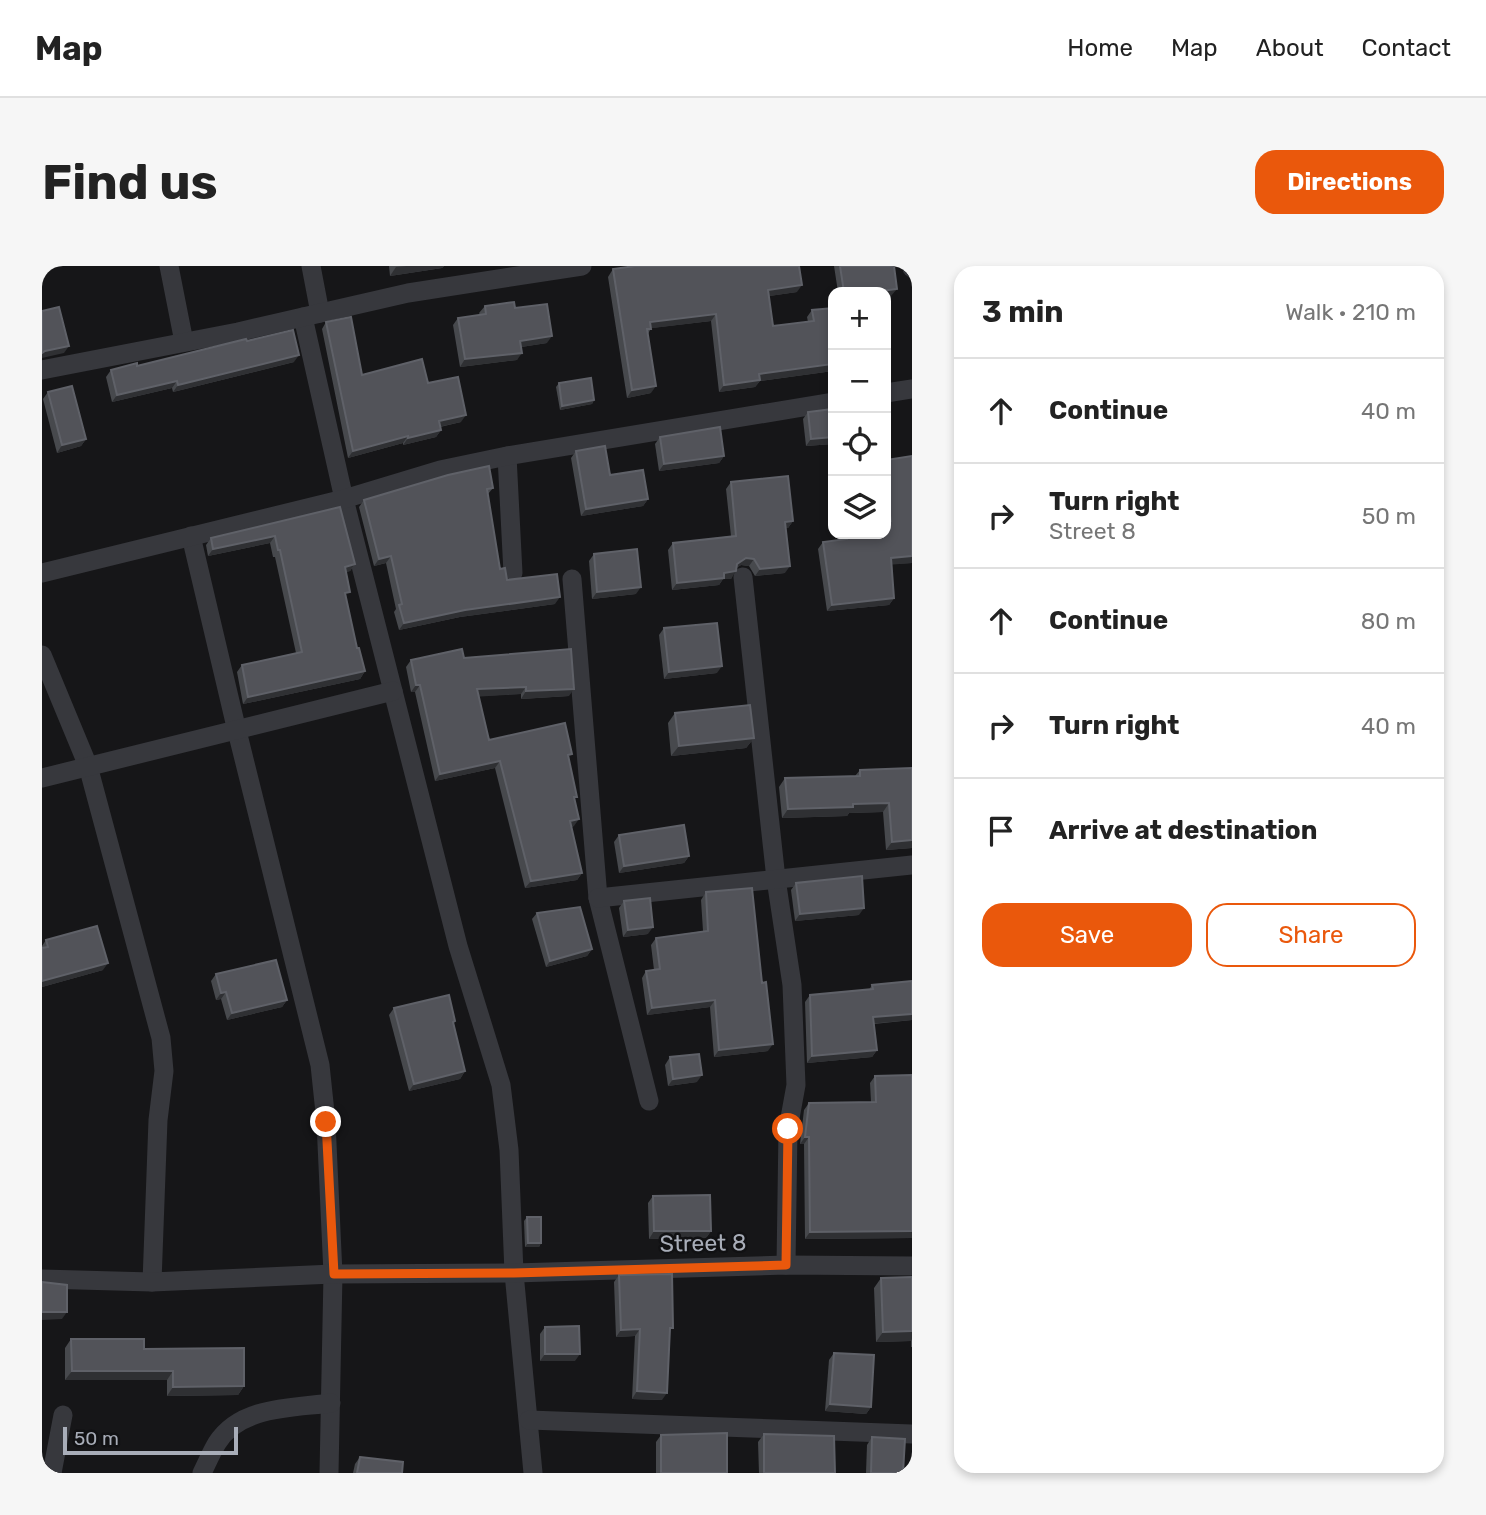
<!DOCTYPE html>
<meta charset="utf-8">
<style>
:root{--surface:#fff;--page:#f6f6f6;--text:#222;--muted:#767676;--line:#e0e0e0;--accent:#ea580c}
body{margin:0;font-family:Rubik,sans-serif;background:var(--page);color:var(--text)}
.controls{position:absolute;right:21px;top:21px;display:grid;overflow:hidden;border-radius:14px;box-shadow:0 4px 10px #0003}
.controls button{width:63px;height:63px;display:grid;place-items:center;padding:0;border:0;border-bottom:2px solid var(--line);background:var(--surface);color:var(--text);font:35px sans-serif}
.scale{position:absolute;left:21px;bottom:18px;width:175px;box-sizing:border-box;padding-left:7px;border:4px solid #a8adb8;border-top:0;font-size:19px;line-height:24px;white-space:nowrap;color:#a8adb8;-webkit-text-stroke:5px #111113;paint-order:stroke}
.stop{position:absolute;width:21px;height:21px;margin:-16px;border:5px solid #ea580c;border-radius:50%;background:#fff}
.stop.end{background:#ea580c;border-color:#fff;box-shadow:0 2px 7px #0008}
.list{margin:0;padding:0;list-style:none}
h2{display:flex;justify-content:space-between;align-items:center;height:91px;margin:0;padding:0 28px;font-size:30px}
h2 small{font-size:23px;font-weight:400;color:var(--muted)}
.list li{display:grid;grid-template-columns:46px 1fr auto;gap:21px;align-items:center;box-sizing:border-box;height:105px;padding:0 28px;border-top:2px solid var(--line)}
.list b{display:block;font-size:26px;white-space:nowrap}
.list p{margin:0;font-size:23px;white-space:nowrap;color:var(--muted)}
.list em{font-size:23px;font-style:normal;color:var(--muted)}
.actions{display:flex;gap:14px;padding:21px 28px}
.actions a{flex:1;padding:16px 0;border:2px solid var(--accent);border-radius:21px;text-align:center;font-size:24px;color:var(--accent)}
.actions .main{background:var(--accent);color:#fff}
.icon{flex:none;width:38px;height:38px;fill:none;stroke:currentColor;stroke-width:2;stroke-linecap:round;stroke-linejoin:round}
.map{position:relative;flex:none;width:870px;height:1207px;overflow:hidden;border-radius:21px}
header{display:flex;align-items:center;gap:42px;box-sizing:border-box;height:98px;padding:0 35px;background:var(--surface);border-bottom:2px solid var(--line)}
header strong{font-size:33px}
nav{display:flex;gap:38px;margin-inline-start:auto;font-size:24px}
.intro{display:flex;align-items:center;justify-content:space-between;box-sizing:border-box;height:168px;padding:0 42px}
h1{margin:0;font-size:49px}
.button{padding:18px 32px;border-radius:21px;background:var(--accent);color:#fff;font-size:24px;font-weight:700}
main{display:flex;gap:42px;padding:0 42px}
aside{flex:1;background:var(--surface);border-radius:21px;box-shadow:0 4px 10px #0003}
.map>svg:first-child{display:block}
</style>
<header>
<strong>Map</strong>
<nav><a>Home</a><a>Map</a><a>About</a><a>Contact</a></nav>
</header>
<div class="intro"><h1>Find us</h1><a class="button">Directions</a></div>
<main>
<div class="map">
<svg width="870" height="1207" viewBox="0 0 870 1207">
<rect width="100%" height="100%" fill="#161618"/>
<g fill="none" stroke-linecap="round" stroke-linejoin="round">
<!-- minor -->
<g stroke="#37383d" stroke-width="19">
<path d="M127,0L142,76"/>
<path d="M269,0L278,47"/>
<path d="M870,0V2"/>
<path d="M261,51L302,233L416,680L459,819L467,884L472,1007L491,1207"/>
<path d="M0,104L196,66L366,27L540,0"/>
<path d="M844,127L870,123"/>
<path d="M465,190L471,307"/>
<path d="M149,270L195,465L278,799L284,856L291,1008L287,1207"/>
<path d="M0,307L302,233L398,204L465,190L791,136"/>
<path d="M701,311L734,613L750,719L754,819L746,863L744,999"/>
<path d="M530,313L556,632L607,835"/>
<path d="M0,389L46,500L119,772L122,805L116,854L110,1016"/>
<path d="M0,512L351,425"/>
<path d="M556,632L870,599"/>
<path d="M0,1013L110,1016L291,1008L472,1007L744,999L870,1000"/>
<path d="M487,1154L870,1168"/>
<path d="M10,1207L21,1149"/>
<path d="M160,1207C165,1197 169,1187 175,1177C198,1140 251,1142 289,1137"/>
</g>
</g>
<!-- wall -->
<g fill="#47494d">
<path d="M347,0H402L400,2L348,10Z"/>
<path d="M792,0H852L849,30L844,31V26H796Z"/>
<path d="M571,3L755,26L727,30L731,60L766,56L765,51L770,44L791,42V105L718,115L713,121L677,126L669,55L609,62L606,68L609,127L585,132L566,11Z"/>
<path d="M443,40L473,42L505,77L479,81L475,94L418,101L411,59L416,52L438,49L437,47Z"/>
<path d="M284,56L320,109L386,117L419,156L398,161L399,164L394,171L361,179V177L306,192L280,63Z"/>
<path d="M205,75L252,96L131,126L130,122L70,136L64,111L69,104L95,100Z"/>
<path d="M517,117L552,134L550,138L518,144L514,121Z"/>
<path d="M6,126L44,173L39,180L15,187L1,133Z"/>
<path d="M791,143V178L764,180L761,153L766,146Z"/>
<path d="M618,171L682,190L677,197L617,205L613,178Z"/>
<path d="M534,185L568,209L606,233L601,240L539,250L529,192Z"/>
<path d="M844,194L870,297L850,298L852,332L847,339L785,345L776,283L781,276L800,274L799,268H844Z"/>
<path d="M689,216L751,255L746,262H744L743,307L713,310L707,300L699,299L694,302L689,313H681L677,319L630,324L626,284L631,277L689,270L684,223Z"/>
<path d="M451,222L446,228L458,303L465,314L513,338L418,351L357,364L352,346L354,343L344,297L332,300L317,241L322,234Z"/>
<path d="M298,241L313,298L308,305L304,306V332L315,382L323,405L318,413L201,438L195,406L200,399L254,387L233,291H231L228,277L166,290L164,279L169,272Z"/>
<path d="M552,288L594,328L550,333L547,295Z"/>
<path d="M622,362L675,407L622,413L617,369Z"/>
<path d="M422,392L527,430L479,433V428L437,430L447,474L527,493L532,535V560L529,561L540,607L535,614L483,622L453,502L393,515L373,426H369L364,401L369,394Z"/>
<path d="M633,447L712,472L704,482L629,490L626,457Z"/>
<path d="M870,502V582L844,584L841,546L807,547L805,550L740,552L737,521L743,512L813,510L818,504Z"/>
<path d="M577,569L647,590L642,597L577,607L572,576Z"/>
<path d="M754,617L817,649L753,655L749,624Z"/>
<path d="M664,626L726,785L672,791L668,741L605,749L600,712L604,705L612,704L609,679L614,672L661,665L659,634Z"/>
<path d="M582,635L606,668L581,671L577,642Z"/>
<path d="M495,647L550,683L545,690L504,701L490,653Z"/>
<path d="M4,674L61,704L0,721V680Z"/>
<path d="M174,708L245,734L240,741L185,754L179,733L174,734L169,715Z"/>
<path d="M830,719L870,754L832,758L835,784L830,791L765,797L763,736L768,729L827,724Z"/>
<path d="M352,742L423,805L418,813L367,825L347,749Z"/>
<path d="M628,791L655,816L626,820L623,799Z"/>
<path d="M833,810L870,972L763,973L762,878H758L762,844L767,837L829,836L828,817Z"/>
<path d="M611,930L669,965L664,972L607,973L606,937Z"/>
<path d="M485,951L499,977L497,981H483L482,955Z"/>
<path d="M577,1009L628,1066L620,1134L590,1133L593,1070L574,1071L572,1016Z"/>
<path d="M870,1011V1081H869V1075L834,1076L832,1022L839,1012Z"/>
<path d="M503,1061L533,1095H498V1068Z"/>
<path d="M29,1073L102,1083L202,1120L196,1129L125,1130V1114H23V1082Z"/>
<path d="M792,1087L829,1141L824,1148L783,1145L787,1094Z"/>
<path d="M722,1168L793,1207H717L716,1176Z"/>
<path d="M619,1169L685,1207H614V1176Z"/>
<path d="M830,1171L861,1207H824L825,1179Z"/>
<path d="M318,1191L360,1207H311L313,1198Z"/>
</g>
<!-- shaded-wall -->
<g fill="#2f3033">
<path d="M365,0H402L400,2L348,10L354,1Z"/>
<path d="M760,19L755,26L721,31L726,24Z"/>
<path d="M855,23L849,30L844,31V26H838L839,25Z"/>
<path d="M674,48L669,55L603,63L608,56Z"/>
<path d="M510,70L505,77L473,82L478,75Z"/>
<path d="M27,80L22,87L0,92V87L3,85Z"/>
<path d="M480,87L475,94L418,101L423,93Z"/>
<path d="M257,89L252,96L131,126L136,119Z"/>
<path d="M791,98V105L718,115L713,121L677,126L682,119L717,108Z"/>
<path d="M135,115L130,122L70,136L75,129Z"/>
<path d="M614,120L609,127L585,132L590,124Z"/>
<path d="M552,134L550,138L518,144L520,140Z"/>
<path d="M424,149L419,156L392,162L397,155Z"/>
<path d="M399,164L394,171L361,179L366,172Z"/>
<path d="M366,170L361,177L306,192L311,185Z"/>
<path d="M791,171V178L764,180L769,173Z"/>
<path d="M44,173L39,180L15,187L20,179Z"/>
<path d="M682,190L677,197L617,205L622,198Z"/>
<path d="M606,233L601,240L539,250L544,243Z"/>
<path d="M751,255L746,262L738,263L743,256Z"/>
<path d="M233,270L228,277L166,290L171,283Z"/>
<path d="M349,290L344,297L332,300L337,293Z"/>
<path d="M870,290V297L845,299L849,292Z"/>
<path d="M704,292L712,293L707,300L699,299L690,305L695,298Z"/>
<path d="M313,298L308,305L298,308L303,301Z"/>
<path d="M748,300L743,307L713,310L718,303Z"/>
<path d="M694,305L689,313H681L677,319L630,324L635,317L682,307Z"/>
<path d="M599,321L594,328L550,333L555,326Z"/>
<path d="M518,331L513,338L418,351L357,364L362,357L423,344Z"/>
<path d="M852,332L847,339L785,345L790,339Z"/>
<path d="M680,400L675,407L622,413L627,406Z"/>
<path d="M323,405L318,413L201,438L206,431Z"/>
<path d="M374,419H378L373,426H369Z"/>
<path d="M484,421L479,428L430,431L435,423Z"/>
<path d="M532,423L527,430L479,433L484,425Z"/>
<path d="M712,472L704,482L629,490L637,480Z"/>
<path d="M458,495L453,502L393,515L398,508Z"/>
<path d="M847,537L841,546L807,547L805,550L740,552L746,543L811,538Z"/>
<path d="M537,553L532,560L523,562L528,555Z"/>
<path d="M870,574V582L844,584L850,576Z"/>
<path d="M647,590L642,597L577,607L582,600Z"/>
<path d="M540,607L535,614L483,622L489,615Z"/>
<path d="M822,642L817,649L753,655L758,648Z"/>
<path d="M611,661L606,668L581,671L586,664Z"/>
<path d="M550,683L545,690L504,701L508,695Z"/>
<path d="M66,697L61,704L0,721V715Z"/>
<path d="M184,726L179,733L174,734L179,727Z"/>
<path d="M245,734L240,741L185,754L190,747Z"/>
<path d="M673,734L668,741L605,749L610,742Z"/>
<path d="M870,748V754L826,758L831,751Z"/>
<path d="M731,778L726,785L672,791L677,784Z"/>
<path d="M835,784L830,791L765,797L770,790Z"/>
<path d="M423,805L418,813L367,825L372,818Z"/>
<path d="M660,809L655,816L626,820L631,813Z"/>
<path d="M763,871H767L762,878H758Z"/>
<path d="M612,965H669L664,972L607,973Z"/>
<path d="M870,965V972L763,973L768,966Z"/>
<path d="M486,977H499L497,981H483Z"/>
<path d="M0,1046H25L20,1053L0,1054Z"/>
<path d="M598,1063L593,1070L574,1071L579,1064Z"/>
<path d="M870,1065V1073L869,1075L834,1076L841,1066Z"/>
<path d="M503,1088H538L533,1095H498Z"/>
<path d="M30,1105H131L125,1114H23Z"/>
<path d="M202,1120L196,1129L125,1130L131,1121Z"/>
<path d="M595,1125L625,1127L620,1134L590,1133Z"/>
<path d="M788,1138L829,1141L824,1148L783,1145Z"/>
</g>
<!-- building -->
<g fill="#525359" stroke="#5f6168" stroke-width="2">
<path d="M593,0H757L760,19L726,24L731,60L772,55L770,44L791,42V98L717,108L718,114L682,119L674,48L608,56L609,63H605L614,120L590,124L571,3Z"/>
<path d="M798,0H852L855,23L839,25V26H802Z"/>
<path d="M472,36L473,42L505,38L510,70L478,75L480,87L423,93L416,52L444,48L443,40Z"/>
<path d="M17,41L27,80L3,85L0,87V45Z"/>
<path d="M309,51L320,109L380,93L386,117L416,111L424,149L397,155L399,164L366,172V170L311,185L284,56Z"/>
<path d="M251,64L257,89L136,119L135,115L75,129L69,104L95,97V100L204,73L205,75Z"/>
<path d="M549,112L552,134L520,140L517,117Z"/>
<path d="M30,120L44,173L20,179L6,126Z"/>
<path d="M791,143V171L769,173L766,146Z"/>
<path d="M678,161L682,190L622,198L618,171Z"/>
<path d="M563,180L568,209L601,204L606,233L544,243L534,185Z"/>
<path d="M870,190V290L849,292L852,332L790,339L781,276L805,273L804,268H844V255H849L844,226V194Z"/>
<path d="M447,200L451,222L445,223L458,303L463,302L465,314L515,308L518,331L423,344L362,357L357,339L360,338L349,290L337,293L322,234L406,209Z"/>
<path d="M746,210L751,255L743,256L748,300L718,303L712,293L704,292L695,298L694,305L682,307V312L635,317L631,277L694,270L689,216Z"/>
<path d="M298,241L313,298L303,301L308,326L303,327L315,382H317L323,405L206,431L200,399L260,386L238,284H236L233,270L171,283L169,272Z"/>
<path d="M595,283L599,321L555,326L552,288Z"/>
<path d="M675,357L680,400L627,406L622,362Z"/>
<path d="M420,383L422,392L529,383L532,423L484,425V421L435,423L447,474L523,457L530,488L526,489L535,531H532L537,553L528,555L540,607L489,615L458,495L398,508L378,419H374L369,394Z"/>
<path d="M708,439L712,472L637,480L633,447Z"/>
<path d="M870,502V574L850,576L847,537L811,538V541L746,543L743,512L818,510V504Z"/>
<path d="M642,559L647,590L582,600L577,569Z"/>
<path d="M820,610L822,642L758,648L754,617Z"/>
<path d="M710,622L720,717L724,716L731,778L677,784L673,734L610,742L604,705L618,703L614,672L666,665L664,626Z"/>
<path d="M608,632L611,661L586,664L582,635Z"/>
<path d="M538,641L550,683L508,695L495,647Z"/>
<path d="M55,660L66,697L0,715V682L6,681L4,674Z"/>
<path d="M234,694L245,734L190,747L184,726L179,727L174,708Z"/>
<path d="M870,715V748L831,751L835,784L770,790L768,729L831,723L830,719Z"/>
<path d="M407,729L413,755L411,756L423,805L372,818L352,742Z"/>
<path d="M657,788L660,809L631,813L628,791Z"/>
<path d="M870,809V965L768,966L767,871H763L767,837L834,836L833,810Z"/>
<path d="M668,929L669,965H612L611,930Z"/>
<path d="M485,951H499V977H486Z"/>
<path d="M630,1008L631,1062H628L625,1127L595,1125L598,1063L579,1064L577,1009Z"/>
<path d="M870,1011V1065L841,1066L839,1012Z"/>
<path d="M0,1016L25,1019V1046H0Z"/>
<path d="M537,1060L538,1088H503V1061Z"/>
<path d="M29,1073H102V1083L202,1082V1120L131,1121V1105H30Z"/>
<path d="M792,1087L832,1089L829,1141L788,1138Z"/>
<path d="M685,1167V1207H619V1169Z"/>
<path d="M722,1168L792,1170L793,1207H722Z"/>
<path d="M830,1171L863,1173L861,1207H829Z"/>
<path d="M318,1191L361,1196L360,1207H315Z"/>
</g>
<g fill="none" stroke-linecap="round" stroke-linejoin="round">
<!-- route -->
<path stroke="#ea580c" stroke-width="9" d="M284,856L292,1008L472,1007L744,999L746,863"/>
</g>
<g text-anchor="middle" stroke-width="5" stroke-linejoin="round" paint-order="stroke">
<!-- street labels -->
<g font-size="23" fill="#a8adb8" stroke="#111113">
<text transform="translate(661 977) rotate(-1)" y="8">Street 8</text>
</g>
</g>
</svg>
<div class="controls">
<button>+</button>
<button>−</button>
<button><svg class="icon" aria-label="locate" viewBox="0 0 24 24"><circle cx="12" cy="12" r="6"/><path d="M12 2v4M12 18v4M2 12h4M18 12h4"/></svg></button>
<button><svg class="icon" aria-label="layers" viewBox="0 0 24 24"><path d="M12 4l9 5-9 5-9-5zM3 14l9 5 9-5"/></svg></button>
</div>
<div class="scale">50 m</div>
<div class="stop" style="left:746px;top:863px"></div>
<div class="stop end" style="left:284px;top:856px"></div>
</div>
<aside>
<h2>3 min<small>Walk · 210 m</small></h2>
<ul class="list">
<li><svg class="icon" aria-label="ahead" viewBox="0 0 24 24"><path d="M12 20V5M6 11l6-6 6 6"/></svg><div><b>Continue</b></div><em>40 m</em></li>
<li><svg class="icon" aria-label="right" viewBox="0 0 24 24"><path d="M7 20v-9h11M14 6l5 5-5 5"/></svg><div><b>Turn right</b><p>Street 8</p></div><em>50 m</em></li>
<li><svg class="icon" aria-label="ahead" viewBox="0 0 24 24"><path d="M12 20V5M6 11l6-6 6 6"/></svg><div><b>Continue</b></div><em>80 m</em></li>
<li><svg class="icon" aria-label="right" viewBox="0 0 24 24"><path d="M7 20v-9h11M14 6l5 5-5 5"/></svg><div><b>Turn right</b></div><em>40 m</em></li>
<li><svg class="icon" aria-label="arrive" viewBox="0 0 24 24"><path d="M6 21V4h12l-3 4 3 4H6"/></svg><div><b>Arrive at destination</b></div></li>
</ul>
<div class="actions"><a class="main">Save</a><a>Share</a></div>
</aside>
</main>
